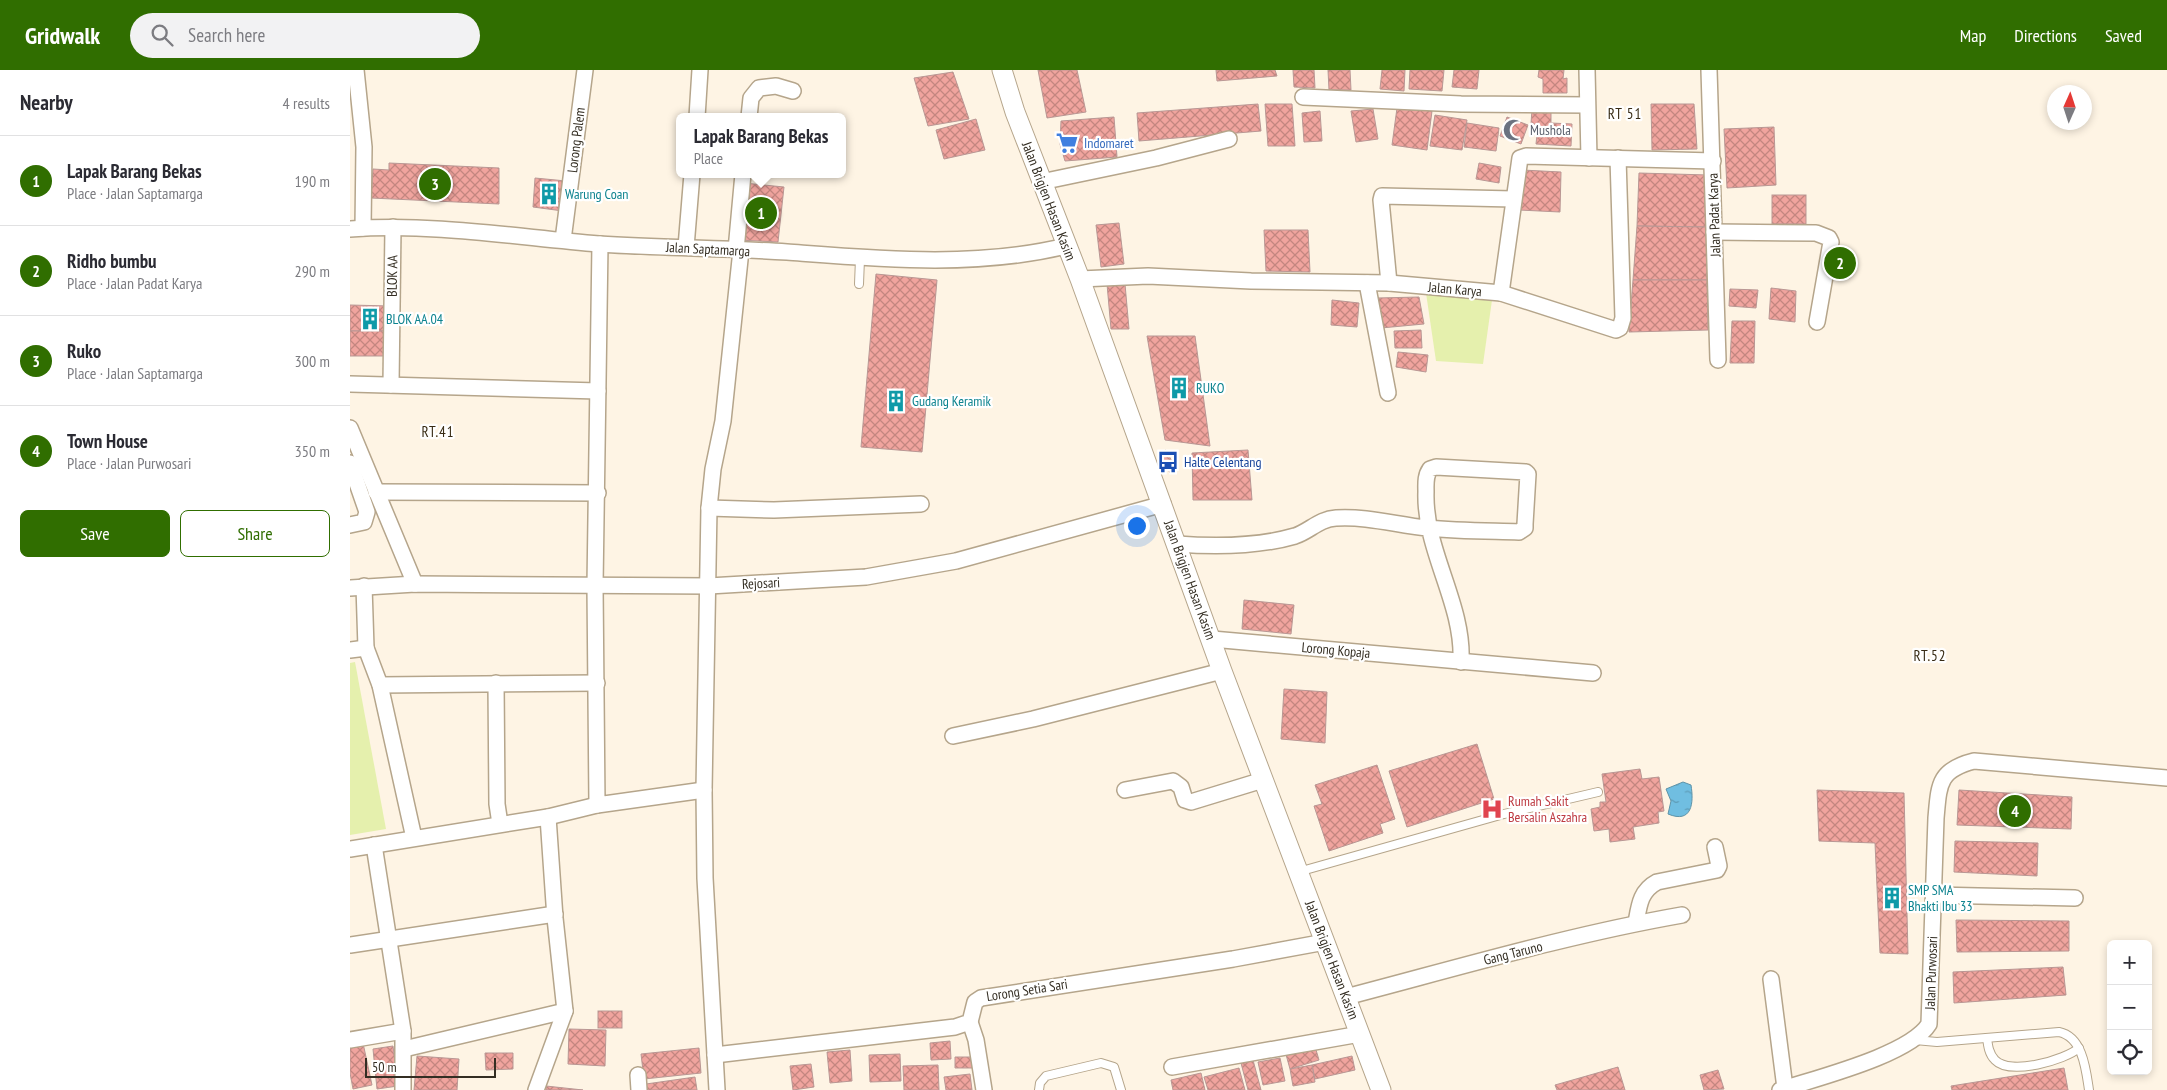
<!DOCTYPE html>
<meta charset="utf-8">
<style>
:root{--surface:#fff;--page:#f2f2f3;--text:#2b2b33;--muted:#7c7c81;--line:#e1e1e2;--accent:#306e00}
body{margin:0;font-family:"PT Sans Narrow",sans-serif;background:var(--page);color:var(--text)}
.controls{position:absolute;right:15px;bottom:15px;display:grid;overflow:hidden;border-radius:8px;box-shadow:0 2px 8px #0003}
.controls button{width:45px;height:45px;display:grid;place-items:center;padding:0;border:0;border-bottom:1px solid var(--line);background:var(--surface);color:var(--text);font:25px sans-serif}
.compass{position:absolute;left:1697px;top:15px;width:45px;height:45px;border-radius:50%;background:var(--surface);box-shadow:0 2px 8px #0003;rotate:3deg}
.scale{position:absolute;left:15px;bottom:12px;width:131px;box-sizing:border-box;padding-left:5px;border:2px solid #342e23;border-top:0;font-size:14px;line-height:18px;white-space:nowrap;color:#342e23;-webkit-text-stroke:4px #fff;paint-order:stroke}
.you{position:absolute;left:786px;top:455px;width:18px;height:18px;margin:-12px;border:4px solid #fff;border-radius:50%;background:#1a73e8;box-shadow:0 0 0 8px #1a73e833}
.badge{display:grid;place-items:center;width:32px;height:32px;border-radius:50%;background:var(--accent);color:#fff;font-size:16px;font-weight:700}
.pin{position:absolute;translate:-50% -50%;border:2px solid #fff;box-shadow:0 1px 5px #0006}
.popup{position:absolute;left:326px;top:43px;width:170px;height:65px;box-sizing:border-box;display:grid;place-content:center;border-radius:8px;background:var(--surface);filter:drop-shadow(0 1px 4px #0005);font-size:16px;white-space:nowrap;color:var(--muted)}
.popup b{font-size:19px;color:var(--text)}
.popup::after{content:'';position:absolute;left:50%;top:100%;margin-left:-10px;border:10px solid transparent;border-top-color:var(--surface)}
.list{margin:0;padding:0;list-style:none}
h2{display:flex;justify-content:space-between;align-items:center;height:65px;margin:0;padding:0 20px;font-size:21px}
h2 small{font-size:16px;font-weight:400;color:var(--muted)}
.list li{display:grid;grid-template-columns:32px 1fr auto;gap:15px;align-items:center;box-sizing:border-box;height:90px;padding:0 20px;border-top:1px solid var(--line)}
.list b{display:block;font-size:19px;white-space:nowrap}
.list p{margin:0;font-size:16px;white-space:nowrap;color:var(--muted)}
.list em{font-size:16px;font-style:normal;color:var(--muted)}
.actions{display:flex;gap:10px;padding:15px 20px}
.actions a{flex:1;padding:11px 0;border:1px solid var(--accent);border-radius:8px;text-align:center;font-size:18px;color:var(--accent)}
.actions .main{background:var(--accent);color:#fff}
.icon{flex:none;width:28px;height:28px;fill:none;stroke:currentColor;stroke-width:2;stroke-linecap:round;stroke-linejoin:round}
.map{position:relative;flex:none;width:1817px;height:1020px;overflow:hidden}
header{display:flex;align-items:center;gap:30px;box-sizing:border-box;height:70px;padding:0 25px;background:var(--accent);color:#fff}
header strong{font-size:24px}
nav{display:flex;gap:28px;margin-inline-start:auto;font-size:18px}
.search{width:350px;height:45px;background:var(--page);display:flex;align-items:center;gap:12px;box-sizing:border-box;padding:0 18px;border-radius:28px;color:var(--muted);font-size:19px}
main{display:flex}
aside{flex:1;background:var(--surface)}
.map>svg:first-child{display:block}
</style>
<header>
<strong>Gridwalk</strong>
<div class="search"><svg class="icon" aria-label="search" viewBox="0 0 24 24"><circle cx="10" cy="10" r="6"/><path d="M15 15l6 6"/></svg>Search here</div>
<nav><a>Map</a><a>Directions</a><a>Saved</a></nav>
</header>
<main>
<aside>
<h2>Nearby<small>4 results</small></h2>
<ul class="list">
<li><span class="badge">1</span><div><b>Lapak Barang Bekas</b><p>Place · Jalan Saptamarga</p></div><em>190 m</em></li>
<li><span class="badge">2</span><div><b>Ridho bumbu</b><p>Place · Jalan Padat Karya</p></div><em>290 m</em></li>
<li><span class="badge">3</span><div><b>Ruko</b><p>Place · Jalan Saptamarga</p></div><em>300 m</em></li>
<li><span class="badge">4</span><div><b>Town House</b><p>Place · Jalan Purwosari</p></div><em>350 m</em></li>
</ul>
<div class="actions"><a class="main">Save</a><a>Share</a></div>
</aside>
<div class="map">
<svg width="1817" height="1020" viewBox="0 0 1817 1020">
<defs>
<pattern id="water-ripples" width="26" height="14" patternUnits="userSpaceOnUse" patternTransform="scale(1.25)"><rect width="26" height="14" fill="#70bee1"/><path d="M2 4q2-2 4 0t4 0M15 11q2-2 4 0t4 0" fill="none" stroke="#5d9bb6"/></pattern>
<pattern id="building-cross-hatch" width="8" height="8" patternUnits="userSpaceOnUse" patternTransform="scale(1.25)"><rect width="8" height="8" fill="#f0a49e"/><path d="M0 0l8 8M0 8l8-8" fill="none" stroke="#c38680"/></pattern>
</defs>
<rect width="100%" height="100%" fill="#fef4e4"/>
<!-- park -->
<g fill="#e5f0ad">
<path d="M1076,223L1142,230L1133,294L1086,291Z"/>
<path d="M5,592L36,759L0,765V593Z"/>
</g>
<!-- water -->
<path fill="url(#water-ripples)" stroke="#5e93a8" d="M1333,712L1341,715C1344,733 1342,754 1318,744L1321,731L1316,719Z"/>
<!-- building -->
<g fill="url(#building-cross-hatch)" stroke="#b99794">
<path d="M688,0H727L736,42L697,48Z"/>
<path d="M866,0H925L927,6L867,11Z"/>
<path d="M943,0H964L965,18L944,17Z"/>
<path d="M978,0H1000L1001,20H979Z"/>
<path d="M1032,0H1055L1054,21L1030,19Z"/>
<path d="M1060,0H1094L1092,21L1059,19Z"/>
<path d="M1104,0H1129L1127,19L1102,17Z"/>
<path d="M1189,0H1214L1213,9L1217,8V23H1193V9L1188,7Z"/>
<path d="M603,2L619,49L578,56L564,8Z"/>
<path d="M908,34L911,61L789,71L787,43Z"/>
<path d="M915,34H942L945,76H918Z"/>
<path d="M1301,34H1344L1347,79L1302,80Z"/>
<path d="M1047,38L1082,41L1077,80L1042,75Z"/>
<path d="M1023,39L1028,69L1006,72L1001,41Z"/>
<path d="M1182,39H1201V53L1222,54L1221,76L1186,74L1188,55L1181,54Z"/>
<path d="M970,41L972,71L954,72L952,43Z"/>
<path d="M1085,45L1117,50L1112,80L1080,76Z"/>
<path d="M764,47L767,87L715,91L710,74L711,51Z"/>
<path d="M1157,47L1178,55L1171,74L1150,66Z"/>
<path d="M626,49L635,80L594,89L586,60Z"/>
<path d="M1117,53L1149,58L1146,81L1114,77Z"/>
<path d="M1424,57L1426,115L1377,118L1374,59Z"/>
<path d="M39,93L149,98V134L21,128L23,99L39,100Z"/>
<path d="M1129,93L1151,97L1149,113L1126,109Z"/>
<path d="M1172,100L1211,102L1210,142L1169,140Z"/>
<path d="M1289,103L1358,105V157L1287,156Z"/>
<path d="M185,108L216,111L213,141L183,137Z"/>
<path d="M394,113L434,117L428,172L388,170Z"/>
<rect x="1422" y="125" width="34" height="29"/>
<path d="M769,153L774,194L751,197L746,155Z"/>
<path d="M1287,156L1358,157L1357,210H1283Z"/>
<path d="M914,160H958L960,202L916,201Z"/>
<path d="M1480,180L1501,182L1500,208L1479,205Z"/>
<path d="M526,204L587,210L572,382L511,377Z"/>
<path d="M1283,210H1357L1358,260L1279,262Z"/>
<path d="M757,214H775L779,259H761Z"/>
<path d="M1421,218L1446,221L1445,252L1419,249Z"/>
<path d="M1380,219L1408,220L1406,238L1379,236Z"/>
<path d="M1069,227L1074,254L1031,258L1027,228Z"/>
<path d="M982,230L1009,233L1007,257L981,255Z"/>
<path d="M0,235L40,236V261H0Z"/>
<path d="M1382,251H1405L1404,293H1380Z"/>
<path d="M1071,260L1072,278H1045L1044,261Z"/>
<path d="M0,261H40L39,286H0Z"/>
<path d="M797,266H845L860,376L815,370Z"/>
<path d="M1048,282L1078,285L1076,302L1046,297Z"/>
<path d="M816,380L827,401L820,403L810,383Z"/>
<path d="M898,380L902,430H843L842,383Z"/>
<path d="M894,530L944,535L941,564L892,559Z"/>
<path d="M934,619L977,622L975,673L931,669Z"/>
<path d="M1127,674L1144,729L1057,757L1039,701Z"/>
<path d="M1027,695L1045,749L1030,754L1033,763L979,781L964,736L972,734L965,715Z"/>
<path d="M1290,699L1292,709L1309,707L1314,741L1308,742L1309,753L1283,757L1285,769L1260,772L1259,759L1244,761L1241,739L1250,737V732H1256L1252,704Z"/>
<path d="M1467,720L1554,723L1558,884L1530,883L1525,773L1469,771Z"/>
<path d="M1609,720L1722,727L1721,759L1607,755Z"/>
<path d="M1605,771L1688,773L1687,806L1604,802Z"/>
<path d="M1606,850L1719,851V881L1607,882Z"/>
<path d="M1713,897L1716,925L1604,933L1603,902Z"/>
<rect x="248" y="941" width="24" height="17"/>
<path d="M219,959L256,960L255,996L218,994Z"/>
<path d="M600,971L601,989L581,990L580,973Z"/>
<path d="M13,973L22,1015L3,1019L0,1003V976Z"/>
<path d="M964,973L969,990L940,999L935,981Z"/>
<path d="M43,976L48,1016L27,1019L23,979Z"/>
<path d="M349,978L351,1003L294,1009L291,984Z"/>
<path d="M500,980L502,1011L480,1013L477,982Z"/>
<path d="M135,983H163V999L136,1000Z"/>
<path d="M550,984L551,1011L520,1012L519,985Z"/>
<path d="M67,986L109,989L107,1020H64Z"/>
<path d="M1002,986L1005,1000L965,1009L962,995Z"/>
<path d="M605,987H624L625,998H605Z"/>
<path d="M930,988L935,1011L913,1015L908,992Z"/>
<path d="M903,990L911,1020H898L891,993Z"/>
<path d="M461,994L464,1017L443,1020L440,996Z"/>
<path d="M588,995L589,1020H554L553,996Z"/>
<path d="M962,995L965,1012L943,1016L940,999Z"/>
<path d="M1268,997L1275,1020H1207L1205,1015Z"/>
<path d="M889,998L895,1020H858L854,1007Z"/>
<path d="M1714,998L1718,1020H1602L1601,1016Z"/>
<path d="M1368,1000L1374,1019L1354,1020L1350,1005Z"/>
<path d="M851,1003L855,1020H823L821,1010Z"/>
<path d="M620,1004L622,1020H596L594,1007Z"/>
<path d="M345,1007L347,1020H296V1014Z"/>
<path d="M196,1016L233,1020H196Z"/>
</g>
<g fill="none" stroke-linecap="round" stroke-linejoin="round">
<!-- service casing -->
<g stroke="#b5a58b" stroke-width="10">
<g id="service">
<path d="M509,214L510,189"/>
<path d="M948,802L1154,744L1248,722"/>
<path d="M1637,968C1638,976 1639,984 1645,990C1660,1006 1715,990 1729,978"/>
<path d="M1565,970L1587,972L1709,962C1733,967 1736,1000 1739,1020"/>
<path d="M689,1020L690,1013L696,1006L751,993L764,997L771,1020"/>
</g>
</g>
<!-- minor casing -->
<g stroke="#b5a58b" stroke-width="18">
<g id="minor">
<path d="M6,0L14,77L13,158"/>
<path d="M1237,0L1239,88"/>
<path d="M1359,0L1368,290"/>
<path d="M953,27L1111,34L1237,35"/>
<path d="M347,47L350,0"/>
<path d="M399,47L401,28L409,18L426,16L443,21"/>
<path d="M691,112L806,88L879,69"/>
<path d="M0,159C84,153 165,167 249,174C311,178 375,178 437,182C530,189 625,198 716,176"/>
<path d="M1364,162L1466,163L1479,168L1481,172L1467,252"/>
<path d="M213,170L235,0"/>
<path d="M250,174L245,516L247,735L354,720"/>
<path d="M336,177L342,104"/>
<path d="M386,180L393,104"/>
<path d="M730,209L798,206L901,211L1039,213L1151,223L1170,88L1176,86L1363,91"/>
<path d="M1017,213L1038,323"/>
<path d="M1039,213L1031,130L1032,126L1163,129"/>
<path d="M1151,223L1266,260L1270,258L1273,248L1268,88"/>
<path d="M0,314L248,321"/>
<path d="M41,315L43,157"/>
<path d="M0,358L65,514"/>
<path d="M0,393L17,442L14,452L0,455"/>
<path d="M26,422L248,423"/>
<path d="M359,438L424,440L571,434"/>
<path d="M827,474C866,477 907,477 945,466C960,461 969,449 986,448C1017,446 1047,455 1077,458C1108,461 1139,461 1169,462L1175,458V454L1178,404L1176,402L1086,397L1080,399C1075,406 1076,414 1076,422C1074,481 1114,533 1111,592"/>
<path d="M14,516L16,578"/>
<path d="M0,518L65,514L359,516L516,507L606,491L813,434"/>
<path d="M862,569L1243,603"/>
<path d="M0,580L16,578L30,615L64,768"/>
<path d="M146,613L147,734L150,754"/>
<path d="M30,615L247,613"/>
<path d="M603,666L683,649L872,601"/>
<path d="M775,720L823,711L831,717L835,730L841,732L913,710"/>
<path d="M24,775L53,961V1020"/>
<path d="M0,779L198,747L247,735"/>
<path d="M1584,825L1725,828"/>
<path d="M1286,853C1289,836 1290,821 1307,812L1367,800L1369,796L1365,777"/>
<path d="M0,875L205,844"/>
<path d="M1421,909L1435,1018"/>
<path d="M996,927C1107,898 1218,865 1332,845"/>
<path d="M620,952L626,970L634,1020"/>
<path d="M0,970L53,961"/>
<path d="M54,979L215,941"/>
<path d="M365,985L605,957L620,952L625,932L631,928L883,889L975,872"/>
<path d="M822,997L1010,964"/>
<path d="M288,1005L289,1020"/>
<path d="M186,1020L215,941L205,848L198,747"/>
<path d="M367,1020L355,808L354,720L359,438L363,399L373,351L391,180"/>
<path d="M1430,1020C1466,1008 1560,985 1579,954L1586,748C1589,715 1588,700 1624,691L1817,708"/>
</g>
</g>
<!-- tertiary casing -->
<g stroke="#b5a58b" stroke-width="21">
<path id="tertiary" d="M652,0L665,42L730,209L872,601L1031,1020"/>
</g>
<!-- service -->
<use href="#service" stroke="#fff" stroke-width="8"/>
<!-- minor -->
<use href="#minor" stroke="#fff" stroke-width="15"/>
<!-- tertiary -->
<use href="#tertiary" stroke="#fff" stroke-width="19"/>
</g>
<!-- icons -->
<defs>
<g id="mosque-bare" transform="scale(1.725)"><path d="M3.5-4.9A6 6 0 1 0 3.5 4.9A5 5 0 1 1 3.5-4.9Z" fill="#6b7280" stroke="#fff" stroke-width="2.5" paint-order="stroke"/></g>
<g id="supermarket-bare" transform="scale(1.725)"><path d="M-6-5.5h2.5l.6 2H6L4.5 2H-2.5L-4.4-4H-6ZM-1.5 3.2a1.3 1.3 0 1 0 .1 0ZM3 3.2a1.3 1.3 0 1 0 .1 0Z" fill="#3f7fe0" stroke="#fff" stroke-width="2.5" paint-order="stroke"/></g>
<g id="building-bare" transform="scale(1.725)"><path d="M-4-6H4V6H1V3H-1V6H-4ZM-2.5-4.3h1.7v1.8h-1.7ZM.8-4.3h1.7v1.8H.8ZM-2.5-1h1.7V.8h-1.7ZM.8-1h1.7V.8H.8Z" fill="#0f9aa8" stroke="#fff" stroke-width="2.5" paint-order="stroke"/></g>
<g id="bus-bare" transform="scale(1.725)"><path d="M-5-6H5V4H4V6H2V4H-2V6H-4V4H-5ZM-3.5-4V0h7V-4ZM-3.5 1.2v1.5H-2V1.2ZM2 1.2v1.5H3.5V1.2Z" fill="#1a4fb4" stroke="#fff" stroke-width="2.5" paint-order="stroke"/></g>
<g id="hospital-bare" transform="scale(1.725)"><path d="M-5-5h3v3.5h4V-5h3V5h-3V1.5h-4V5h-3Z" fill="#e0444e" stroke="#fff" stroke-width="2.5" paint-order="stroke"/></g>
</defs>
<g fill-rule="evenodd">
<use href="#mosque-bare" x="1164" y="60"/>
<use href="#supermarket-bare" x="717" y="73"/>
<use href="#building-bare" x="199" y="124"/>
<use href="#building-bare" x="20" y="249"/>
<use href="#building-bare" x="829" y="318"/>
<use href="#building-bare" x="546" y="331"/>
<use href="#bus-bare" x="818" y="392"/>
<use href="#hospital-bare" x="1142" y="739"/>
<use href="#building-bare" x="1542" y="828"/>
</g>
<g text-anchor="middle" stroke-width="4.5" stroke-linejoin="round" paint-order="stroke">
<!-- worship labels -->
<g font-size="14" fill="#5b616d" stroke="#fff" text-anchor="start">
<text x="1180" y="65">Mushola</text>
</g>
<!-- street labels -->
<g font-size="14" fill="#342e23" stroke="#fff">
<text transform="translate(226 70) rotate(-83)" y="5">Lorong Palem</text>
<text transform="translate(699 131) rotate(69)" y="5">Jalan Brigjen Hasan Kasim</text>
<text transform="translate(1364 145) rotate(-92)" y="5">Jalan Padat Karya</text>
<text transform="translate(358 179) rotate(3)" y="5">Jalan Saptamarga</text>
<text transform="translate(42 206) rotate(-89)" y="5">BLOK AA</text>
<text transform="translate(1105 219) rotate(5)" y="5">Jalan Karya</text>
<text transform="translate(840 510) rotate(70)" y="5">Jalan Brigjen Hasan Kasim</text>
<text transform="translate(411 513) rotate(-3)" y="5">Rejosari</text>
<text transform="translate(986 580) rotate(5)" y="5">Lorong Kopaja</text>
<text transform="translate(1163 883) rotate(-14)" y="5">Gang Taruno</text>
<text transform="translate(982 890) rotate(69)" y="5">Jalan Brigjen Hasan Kasim</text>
<text transform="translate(1581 903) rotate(-88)" y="5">Jalan Purwosari</text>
<text transform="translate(677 920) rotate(-9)" y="5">Lorong Setia Sari</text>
</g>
<!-- shop labels -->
<g font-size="14" fill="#366cbe" stroke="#fff" text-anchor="start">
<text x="734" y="78">Indomaret</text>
</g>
<!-- culture labels -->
<g font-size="14" fill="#0d838f" stroke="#fff" text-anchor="start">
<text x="215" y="129">Warung Coan</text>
<text x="36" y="254">BLOK AA.04</text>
<text x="846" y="323">RUKO</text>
<text x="562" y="336">Gudang Keramik</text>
<text x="1558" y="825">SMP SMA<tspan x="1558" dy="16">Bhakti Ibu 33</tspan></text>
</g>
<!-- transit labels -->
<g font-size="14" fill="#164399" stroke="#fff" text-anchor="start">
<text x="834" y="397">Halte Celentang</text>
</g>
<!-- health labels -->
<g font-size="14" fill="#be3a42" stroke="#fff" text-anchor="start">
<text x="1158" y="736">Rumah Sakit<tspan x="1158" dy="16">Bersalin Aszahra</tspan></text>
</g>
<!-- neighbourhood labels -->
<g font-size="15" letter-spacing="1" fill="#382b14" stroke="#fff">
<text x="1275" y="49">RT 51</text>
<text x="88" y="367">RT.41</text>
<text x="1580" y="591">RT.52</text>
</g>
</g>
</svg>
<div class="controls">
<button>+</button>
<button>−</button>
<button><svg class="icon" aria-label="locate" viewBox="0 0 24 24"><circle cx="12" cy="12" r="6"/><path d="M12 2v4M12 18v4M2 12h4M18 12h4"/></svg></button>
</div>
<svg class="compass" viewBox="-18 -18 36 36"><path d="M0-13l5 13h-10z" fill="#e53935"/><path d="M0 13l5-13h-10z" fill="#7c7c81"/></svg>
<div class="scale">50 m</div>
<div class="you"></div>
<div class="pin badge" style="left:411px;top:143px">1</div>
<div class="popup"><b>Lapak Barang Bekas</b>Place</div>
<div class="pin badge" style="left:1490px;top:193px">2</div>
<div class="pin badge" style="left:85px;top:114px">3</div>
<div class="pin badge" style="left:1665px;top:741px">4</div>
</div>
</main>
